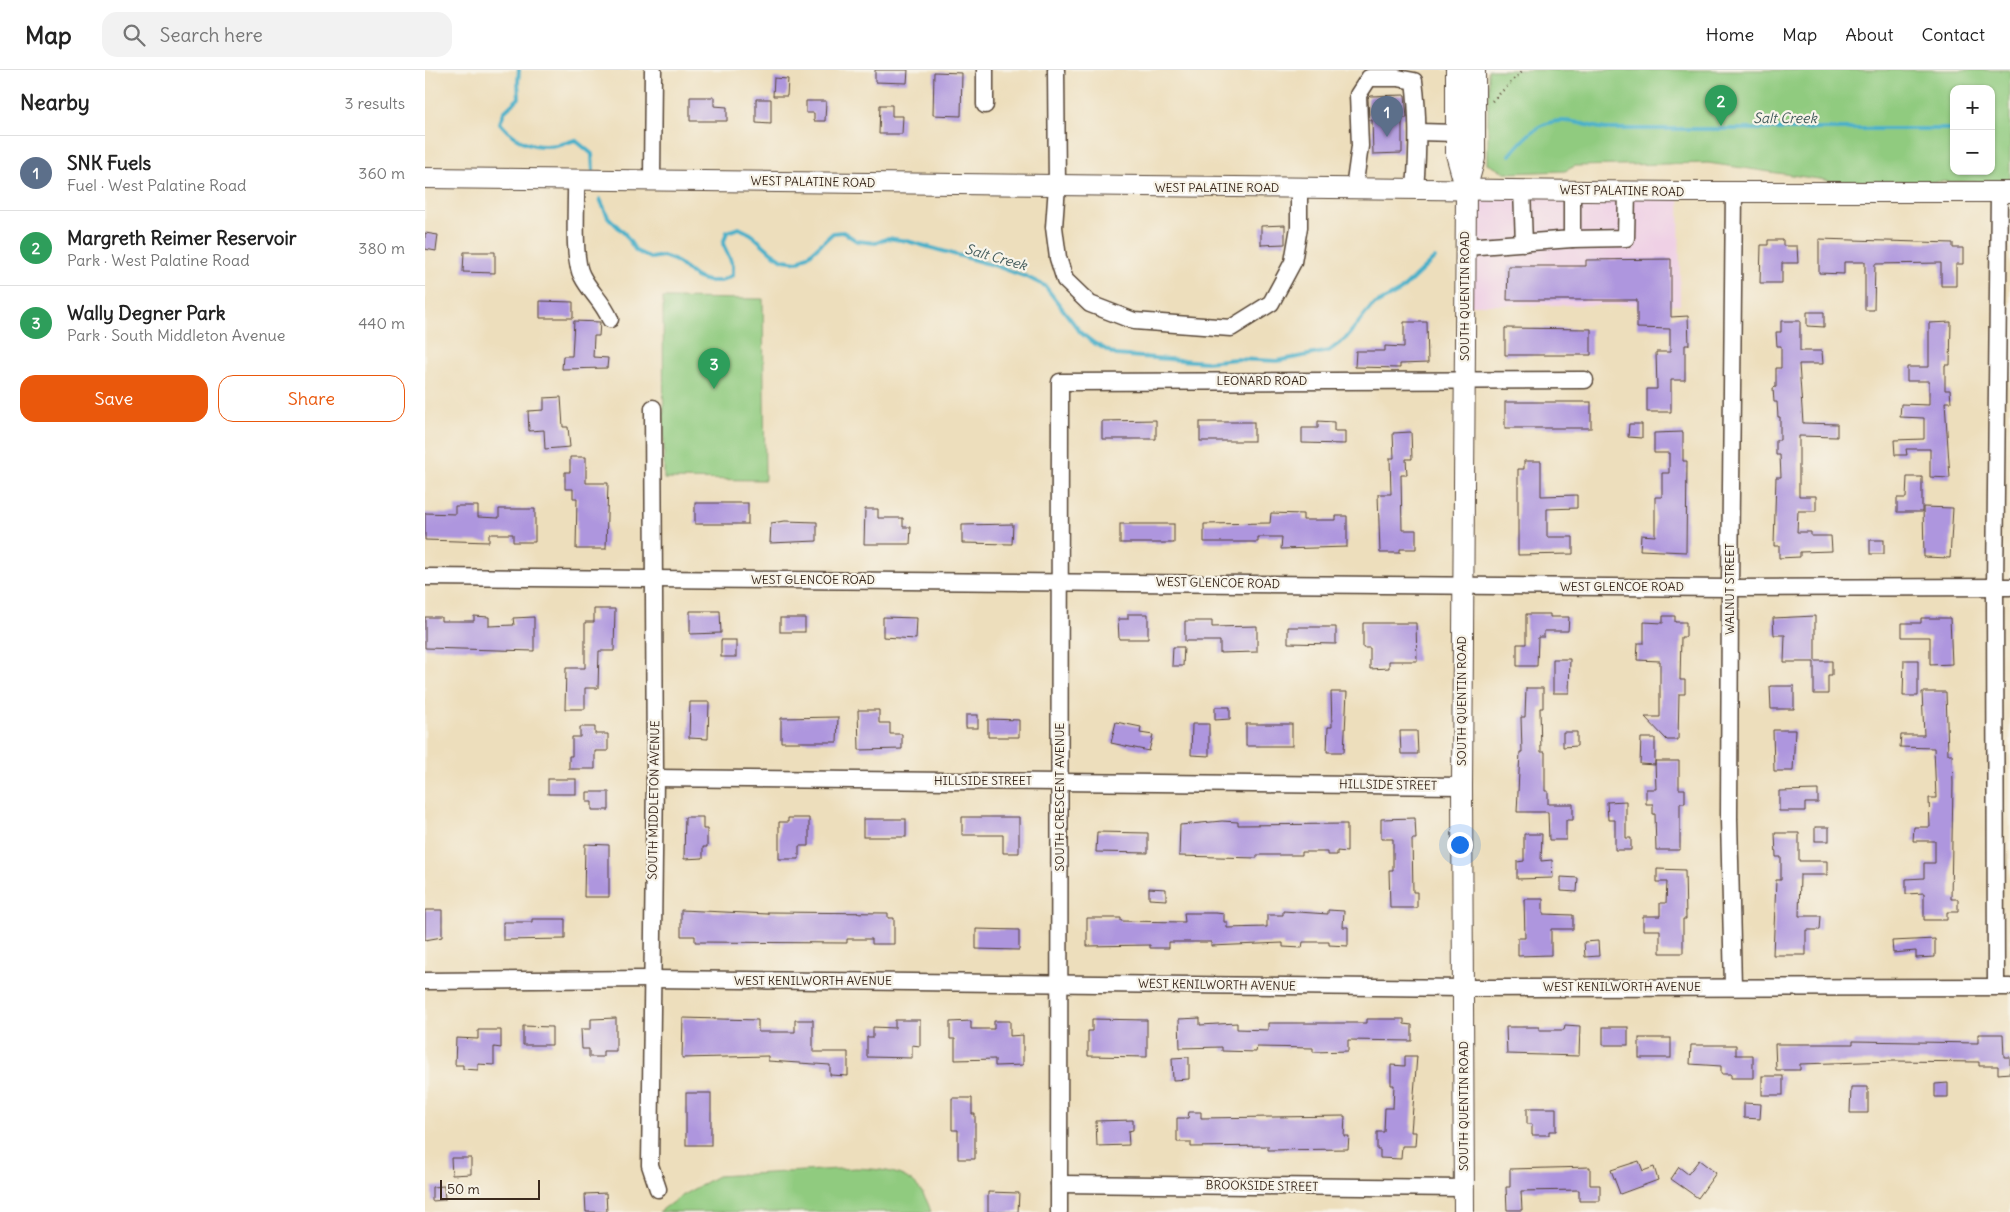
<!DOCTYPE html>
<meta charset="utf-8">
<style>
:root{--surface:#fff;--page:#f2f2f2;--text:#222;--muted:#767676;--line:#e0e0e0;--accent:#ea580c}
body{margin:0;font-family:Delius,sans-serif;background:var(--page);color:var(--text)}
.controls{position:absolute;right:15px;top:15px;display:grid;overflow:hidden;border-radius:10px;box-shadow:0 1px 4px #0004}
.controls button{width:45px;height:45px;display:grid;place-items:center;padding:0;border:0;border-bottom:1px solid var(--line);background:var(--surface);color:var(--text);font:25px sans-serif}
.scale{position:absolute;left:15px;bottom:12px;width:100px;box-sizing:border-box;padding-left:5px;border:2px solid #3b2a1e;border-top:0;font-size:14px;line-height:18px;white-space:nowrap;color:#3b2a1e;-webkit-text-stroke:4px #f7f3e8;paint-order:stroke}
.you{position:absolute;left:1034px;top:774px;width:18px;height:18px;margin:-12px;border:4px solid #fff;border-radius:50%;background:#1a73e8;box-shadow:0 0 0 8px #1a73e833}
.badge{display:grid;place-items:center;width:32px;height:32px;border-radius:50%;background:var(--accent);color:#fff;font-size:16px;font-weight:700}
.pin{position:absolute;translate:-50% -41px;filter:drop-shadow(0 1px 2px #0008)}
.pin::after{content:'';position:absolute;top:26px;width:18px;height:15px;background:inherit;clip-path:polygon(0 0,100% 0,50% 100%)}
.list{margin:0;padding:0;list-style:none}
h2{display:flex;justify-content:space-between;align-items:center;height:65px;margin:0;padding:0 20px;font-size:21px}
h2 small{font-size:16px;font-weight:400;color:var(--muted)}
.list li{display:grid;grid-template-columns:32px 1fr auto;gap:15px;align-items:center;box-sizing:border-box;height:75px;padding:0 20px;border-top:1px solid var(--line)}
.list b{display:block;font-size:19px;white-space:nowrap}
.list p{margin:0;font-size:16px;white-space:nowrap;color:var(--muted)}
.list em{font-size:16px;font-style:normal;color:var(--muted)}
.actions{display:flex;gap:10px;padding:15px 20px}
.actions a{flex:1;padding:11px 0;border:1px solid var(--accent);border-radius:15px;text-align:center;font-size:18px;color:var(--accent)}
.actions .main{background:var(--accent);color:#fff}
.icon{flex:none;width:28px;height:28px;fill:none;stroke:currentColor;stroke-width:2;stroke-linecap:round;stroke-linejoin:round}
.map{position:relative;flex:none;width:1585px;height:1142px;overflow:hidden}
header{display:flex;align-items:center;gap:30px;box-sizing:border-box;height:70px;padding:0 25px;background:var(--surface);border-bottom:1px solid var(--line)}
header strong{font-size:24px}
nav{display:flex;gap:28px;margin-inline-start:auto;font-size:18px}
.search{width:350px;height:45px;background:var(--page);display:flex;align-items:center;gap:12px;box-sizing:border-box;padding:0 18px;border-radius:15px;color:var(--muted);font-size:19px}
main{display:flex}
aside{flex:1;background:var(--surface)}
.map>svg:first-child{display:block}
</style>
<header>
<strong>Map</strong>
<div class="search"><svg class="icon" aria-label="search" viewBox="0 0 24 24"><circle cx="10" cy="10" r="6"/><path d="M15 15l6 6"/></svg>Search here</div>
<nav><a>Home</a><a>Map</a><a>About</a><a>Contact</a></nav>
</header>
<main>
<aside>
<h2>Nearby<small>3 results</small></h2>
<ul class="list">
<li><span class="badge" style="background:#5c6f8a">1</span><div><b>SNK Fuels</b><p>Fuel · West Palatine Road</p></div><em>360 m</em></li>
<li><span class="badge" style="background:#2e9e5b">2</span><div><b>Margreth Reimer Reservoir</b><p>Park · West Palatine Road</p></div><em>380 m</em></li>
<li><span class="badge" style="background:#2e9e5b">3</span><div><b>Wally Degner Park</b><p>Park · South Middleton Avenue</p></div><em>440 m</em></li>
</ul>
<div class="actions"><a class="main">Save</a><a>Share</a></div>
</aside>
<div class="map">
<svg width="1585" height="1142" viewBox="0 0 1585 1142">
<rect width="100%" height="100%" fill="#f7f3e8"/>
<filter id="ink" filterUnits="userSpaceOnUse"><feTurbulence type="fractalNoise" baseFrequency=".02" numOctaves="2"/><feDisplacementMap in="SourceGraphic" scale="10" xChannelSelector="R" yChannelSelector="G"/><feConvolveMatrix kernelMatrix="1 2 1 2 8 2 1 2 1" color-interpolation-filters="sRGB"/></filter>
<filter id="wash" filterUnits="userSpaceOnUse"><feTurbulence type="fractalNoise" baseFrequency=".0096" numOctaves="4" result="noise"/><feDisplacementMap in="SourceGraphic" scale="20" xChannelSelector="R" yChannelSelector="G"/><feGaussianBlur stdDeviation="1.12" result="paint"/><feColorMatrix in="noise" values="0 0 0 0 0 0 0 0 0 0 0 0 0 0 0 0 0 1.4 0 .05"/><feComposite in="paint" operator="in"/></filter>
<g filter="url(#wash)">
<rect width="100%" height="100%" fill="#eddebc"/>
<!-- built -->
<path fill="#efd0e5" d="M1041,120L1254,122L1255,235H1040Z"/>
<!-- green -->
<g fill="#90cb7f" stroke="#667a4e" fill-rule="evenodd">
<path d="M1063,0H1585V112L1408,111L1283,93L1150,96L1140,101L1081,103L1063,94ZM1529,19H1566V101H1529Z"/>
<path d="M238,228L338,229L340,410L239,409Z"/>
<path d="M431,1098C467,1100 494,1102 506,1142H234L256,1126L292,1106Z"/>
</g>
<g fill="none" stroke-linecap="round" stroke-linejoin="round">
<!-- stream -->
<g stroke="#4ab0c9" stroke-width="4">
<path d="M94,0L93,12L94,28L79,42L75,53C96,78 120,81 150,70L167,84L168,101"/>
<path d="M1085,85C1106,61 1119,45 1154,53C1163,55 1172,58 1181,59H1529"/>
<path d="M175,129L183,147L200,164L211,181L226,188L238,186L249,190L271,207L282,211H296L308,205V195L298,174L302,162L314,158L326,164L346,182L358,190L373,192L385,184L408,163L418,162L432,171L451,173L463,168L482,171L571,196L602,207L620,216L656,263L669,273L691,285L781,292L811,289L852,291L904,281L921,268L947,236L975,221L1010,188"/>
</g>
</g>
<g id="blocks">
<!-- building -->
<g fill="#ae96de">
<path d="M450,0H483L482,13L450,12Z"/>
<path d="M509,2L537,3L536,46L508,45Z"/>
<path d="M349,8L363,9L362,26H348Z"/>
<path d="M980,25L982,48H977V83L948,84L947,50H944L943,28L945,26Z"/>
<path d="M265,27H289V36L302,37V51H265Z"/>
<path d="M331,29H346V54L331,53Z"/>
<path d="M381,31H401L400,51H389V43H381Z"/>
<path d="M455,35H467V46H478L477,64H454Z"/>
<path d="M860,155V174L836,175V156Z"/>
<path d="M0,163L13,165L11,181L0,179Z"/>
<path d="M1394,169L1528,173V178H1538V194H1531V216H1516V193L1450,194L1449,240H1440V192H1419V204L1394,203Z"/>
<path d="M1343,170H1358V176H1372L1373,193H1357V213H1335L1336,175H1343Z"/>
<path d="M39,182H70V203L38,202Z"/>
<path d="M1246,189V247L1263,246L1264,275H1260V310H1246V342H1222V319H1232L1231,282H1245V259L1212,258V230H1082L1083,196H1161V190Z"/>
<path d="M115,231L148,232V248H115Z"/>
<path d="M1382,242H1399V257L1382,256Z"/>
<path d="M149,251L175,252L174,266H169L168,287L183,288L182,298L137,299L138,286H147Z"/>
<path d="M1356,251H1375V281H1397L1398,294H1374L1378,353L1412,354V367L1374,366V426H1391V441H1373L1372,462H1386V466H1406L1407,481L1375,482V487L1354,488V476H1349L1351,407H1356L1355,385H1351V370H1355V347H1353L1352,332H1349L1348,318L1351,317V298H1356V276H1352L1351,262H1356Z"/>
<path d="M979,252H1002L1003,293L975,294V298L930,297L931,281H960V276L979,277Z"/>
<path d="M1526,252L1525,295H1520V320H1525L1526,332H1520L1525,408L1505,407V379H1481L1482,385H1470L1469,370L1499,369V348L1475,347L1476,334L1504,335V311H1482V297H1504V253Z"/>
<path d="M1080,258L1166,259V285H1080Z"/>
<path d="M136,327L138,357H143L145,377L120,379L119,360L104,361L103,341L119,340V328Z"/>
<rect x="1080" y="332" width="86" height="26"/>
<path d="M731,350V369H677V351Z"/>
<path d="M893,351L909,352V361H920V374L877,373V358H893Z"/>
<rect x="775" y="352" width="54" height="19"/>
<path d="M1204,354H1217V368L1203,367Z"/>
<path d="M986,362L987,389H981L982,405H976L977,460H991V479H975V483H955L953,424H966L965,388H969L968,363Z"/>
<path d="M1258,362V391H1262L1261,482L1215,480L1216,465L1230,466V427H1237V403H1244V383H1229V363Z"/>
<path d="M145,387H161V413H183L181,479H151L152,428H148V419H140V402H145Z"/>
<path d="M1099,391H1116V426L1152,425V438L1122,439V467H1148V484L1093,485V399H1099Z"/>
<path d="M1482,407H1497V442H1472V428H1481Z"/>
<rect x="270" y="433" width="53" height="21"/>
<path d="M30,436H53V447L74,448V439H110V472H88V464H64V472L0,470V443L30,444Z"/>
<path d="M1498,437L1528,438L1525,488L1499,487Z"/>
<path d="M440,439H453V448H478V457H486L485,474H439Z"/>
<path d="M846,443L878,444V450H911V446H922V477L856,479L857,467H833V472H779V454L845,453Z"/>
<path d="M360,451L392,452V471L345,473L346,453Z"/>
<path d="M588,454L587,474L537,473V455Z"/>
<rect x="695" y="454" width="54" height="19"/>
<rect x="1445" y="470" width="14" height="14"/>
<path d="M169,539H190L189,581H174L173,618H160V639H140L141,598H160V552H169Z"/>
<path d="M265,541H295L296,563L265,564Z"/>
<path d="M703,544H723V569H694L693,549H703Z"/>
<path d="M1101,544H1125V547H1144L1143,561H1119V567H1113L1112,596H1092V574H1101Z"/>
<path d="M49,546L64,547V556L89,555L88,548L109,547V581L0,578V547H16V551H49Z"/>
<path d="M1238,546H1250V552H1261V567H1256L1255,610H1260V624H1254L1253,670H1242L1220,647H1235V591L1212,590L1213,573H1219V552L1238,553Z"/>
<path d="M1390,546V591H1407V605H1403V624H1389V592H1359L1360,565H1349L1348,548Z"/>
<path d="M458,547L492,548L491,569L458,567Z"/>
<rect x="355" y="548" width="25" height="14"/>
<path d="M1496,548H1525L1527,594L1505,595V567H1477V553H1496Z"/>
<path d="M760,551H787V557L832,556V582L795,583V571H760Z"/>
<path d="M938,553H991L992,591H964V598L945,599V578H938Z"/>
<path d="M863,557H911V574L863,573Z"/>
<rect x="296" y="570" width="15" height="17"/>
<path d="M748,577H759L758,596H747Z"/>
<path d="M1128,589H1145L1144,623H1128Z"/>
<path d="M1479,590H1493V626H1478Z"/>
<path d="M1345,616H1369V639H1346Z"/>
<path d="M1101,618H1118V638H1115L1116,682H1120V721H1123V734H1148V750H1141V770H1124L1123,742H1092L1095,682H1097L1096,647H1100Z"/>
<path d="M906,622H922L919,682H902L903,657H907Z"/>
<path d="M1497,622H1521L1523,684H1527L1528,713L1526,829H1533V842H1522V850H1499V823L1481,824V809L1499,808V793H1510V771H1488L1489,757H1505L1504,728H1511L1509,678L1475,677L1476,665H1499Z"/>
<path d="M265,632H284L283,669L264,668Z"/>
<path d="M790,637H805V649L790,650Z"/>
<path d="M433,640H454V653H465V664H477V679L434,680Z"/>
<rect x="541" y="645" width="12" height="13"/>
<path d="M413,647L412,672H356V648Z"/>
<path d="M563,649L594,650V667H563Z"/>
<path d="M691,652L716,657L715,663L728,665L724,681L686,673Z"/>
<path d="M767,654H784V686L766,685Z"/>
<rect x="821" y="654" width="46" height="22"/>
<path d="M155,657H170V664H183V681H170V699H144V686H147V667H155Z"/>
<path d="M1348,660H1370L1368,701H1349Z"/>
<path d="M975,661H992L993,684H976Z"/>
<path d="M1138,662H1152V676L1138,677Z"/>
<path d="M1216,668H1230V695L1215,694Z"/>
<path d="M1230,691H1254V719H1260V733H1255V780H1231L1230,744H1228V734H1221V719H1231Z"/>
<rect x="123" y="709" width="28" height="15"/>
<path d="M1393,720V733H1380V741H1354V721Z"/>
<path d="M162,722H184V740H167V732H162Z"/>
<path d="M1201,731V768H1206V780H1190V750H1183L1182,732Z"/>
<path d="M260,747H278V759H282V777H278V788L259,789Z"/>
<path d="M537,747H594V783H578V765H537Z"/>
<path d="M363,748H384V776H374V789H354V752H363Z"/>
<path d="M990,748L991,769H987L988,822H992V838H965L964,800H968V769H956V749Z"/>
<rect x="438" y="749" width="43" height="18"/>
<path d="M797,751L813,752V755L922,754V782L912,781V785H902V782H877V785H832V788L754,786L755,755Z"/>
<rect x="1390" y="757" width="14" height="14"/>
<path d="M672,762L723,763V783L671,782Z"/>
<path d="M1350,763H1374V791H1402V805H1375L1374,846H1396L1395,860H1381V885H1348L1351,810H1356V787H1351Z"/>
<path d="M1099,764H1117L1116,791L1127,790L1128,808L1092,809V792L1099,791Z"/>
<path d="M160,774L184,775V827H159Z"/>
<path d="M1232,799L1260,800L1261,849H1258V883H1235V860H1218V846H1235V833H1241L1242,812H1232Z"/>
<path d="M1136,807L1153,808L1152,822L1136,821Z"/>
<path d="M724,818L741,819V830L724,829Z"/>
<path d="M1099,829H1118V844L1148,845V859H1126V885L1093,886V868H1100Z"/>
<path d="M0,840H17V867L0,870Z"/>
<path d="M256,840L343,844V842L463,843V848H469V874H447V869H422V873L270,872V866H256Z"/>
<path d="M903,840L919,841L918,857H923V876L904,875V872H878L877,878L858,877V873L786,876V872H744V878H725V875L662,876V848H696V851L760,852L759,843H791L799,844V852H802V858L842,857V845H858V841L903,844Z"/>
<path d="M107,849H140V869L78,870V852H107Z"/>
<path d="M551,859L594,860V880L551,879Z"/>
<path d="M1510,869V887L1491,888V881L1468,883L1467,871Z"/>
<path d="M1173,871L1174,886L1160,887L1159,872Z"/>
<path d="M191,948V981H178V987H164V979H157L156,959H166V949Z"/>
<path d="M258,948L333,950V962H370V950H388V982H423V1006L405,1005V995L343,991V986L257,988Z"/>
<path d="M775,948V955L812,953V959L843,960V953H942V949H979V954L987,955V971L923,970V981L888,982V978L832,977L831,982L797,981V977L755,978L754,949Z"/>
<path d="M667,949L722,950V987L663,986V961H667Z"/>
<path d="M470,950H495V976L487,975V988L442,987V967H448V957L470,958Z"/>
<path d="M546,951V959H569V951H585V966L598,965V995L570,996V989L530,990V969H525V952Z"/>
<path d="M1140,955L1155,956L1154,986L1082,984L1081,957H1114V960H1139Z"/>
<path d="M98,956L127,957V975H98Z"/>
<rect x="1178" y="957" width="25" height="18"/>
<path d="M53,960H76V978L69,977V995L53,994V1000L38,999V995H30L31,968L53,969Z"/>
<path d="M1553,964H1578L1579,987H1585V1003L1573,1004V996H1554V992L1469,991L1375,994V1000H1351L1350,974H1428V971L1553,973Z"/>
<rect x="1214" y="968" width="32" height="20"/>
<path d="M1266,975H1311V985H1328V1008H1306V1004H1296V996L1265,994Z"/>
<path d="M980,986H992L986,1062H991L990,1076H977L976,1089L955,1088V1080H952V1062H959L960,1038H968L969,1015H966V995L980,996Z"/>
<path d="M764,987V1009L748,1010L747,988Z"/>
<rect x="1337" y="1006" width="21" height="19"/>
<path d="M1523,1013V1027H1510V1014Z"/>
<path d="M1426,1017H1443V1043H1425Z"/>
<rect x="261" y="1023" width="25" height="52"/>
<path d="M527,1028H547V1044H550V1089H533V1060H527Z"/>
<path d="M1319,1033L1336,1034L1335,1049L1319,1048Z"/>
<path d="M1102,1038H1131V1061H1124V1065H1107V1054H1102Z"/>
<path d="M764,1042H776V1048L920,1046L919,1066H924L923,1079L843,1080V1076L766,1077V1072H752V1048H763Z"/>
<path d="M708,1050V1060L703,1061L704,1075L672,1076L671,1051Z"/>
<path d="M26,1088H46V1104L27,1105Z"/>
<path d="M1274,1090L1291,1103L1273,1128L1246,1109L1254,1097L1263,1104Z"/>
<path d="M1214,1091L1218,1101L1229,1097L1233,1110L1195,1124L1186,1100Z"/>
<path d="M1165,1097V1115H1175V1131H1154V1120L1096,1121L1097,1140H1082L1081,1117H1085V1099Z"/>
<path d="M19,1116L20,1130L7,1131V1117Z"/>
<path d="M563,1122L594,1123L593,1142H563Z"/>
<path d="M181,1123L182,1142H161L160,1124Z"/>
</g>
</g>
</g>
<g filter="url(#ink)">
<use href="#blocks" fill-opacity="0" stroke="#564536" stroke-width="1"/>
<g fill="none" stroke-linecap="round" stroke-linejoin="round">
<!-- minor casing -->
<g stroke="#564536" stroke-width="19">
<g id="minor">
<path d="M560,0V35"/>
<path d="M631,0L632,116L629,157L633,188L640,210L665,234L709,251L806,258L846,233L868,192L874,157V118"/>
<path d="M993,62L1031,63"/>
<path d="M151,109C152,131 147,189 157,206C165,222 178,232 185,249"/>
<path d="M227,109L228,0"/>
<path d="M929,119L935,76L933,25L944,8H973L989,11C994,48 993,83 990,119"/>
<path d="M1097,120L1099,173"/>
<path d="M1147,169L1201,168L1202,121"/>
<path d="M1041,177L1147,169V121"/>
<path d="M228,338L230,708L225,1095L233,1119"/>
<path d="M0,507L1305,518L1585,517"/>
<path d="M230,708L1037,716"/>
<path d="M0,911L226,909L1039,918L1585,917"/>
<path d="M1308,916L1304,749L1305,518L1309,122"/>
<path d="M1571,916L1570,517L1574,122"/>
<path d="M634,1114L1039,1118"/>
<path d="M634,1142L635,312L1160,310"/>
</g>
</g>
<!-- major casing -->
<g stroke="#564536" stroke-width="22">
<g id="major">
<path d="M1031,0V84L1041,120"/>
<path d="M0,108L1254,122H1585"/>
<path d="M1039,1142L1037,716L1041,120L1050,88V0"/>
</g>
</g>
<!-- path -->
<path stroke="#564536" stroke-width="2.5" stroke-dasharray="1 4" stroke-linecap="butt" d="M1067,31L1099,0"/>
<!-- minor -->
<use href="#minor" stroke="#fff" stroke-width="16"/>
<!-- major -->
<use href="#major" stroke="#fff" stroke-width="20"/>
</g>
</g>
<g text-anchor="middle" stroke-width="4.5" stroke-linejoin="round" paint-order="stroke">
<!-- street labels -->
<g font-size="12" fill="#3b2a1e" stroke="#f7f3e8">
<text transform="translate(388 112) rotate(1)" y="4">WEST PALATINE ROAD</text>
<text x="792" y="122">WEST PALATINE ROAD</text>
<text transform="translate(1197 121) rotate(1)" y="4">WEST PALATINE ROAD</text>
<text transform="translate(1040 226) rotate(-90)" y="4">SOUTH QUENTIN ROAD</text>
<text x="837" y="315">LEONARD ROAD</text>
<text x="388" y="514">WEST GLENCOE ROAD</text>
<text transform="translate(793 513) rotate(1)" y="4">WEST GLENCOE ROAD</text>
<text x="1197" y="521">WEST GLENCOE ROAD</text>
<text transform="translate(1305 519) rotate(-90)" y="4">WALNUT STREET</text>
<text transform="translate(1037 631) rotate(-90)" y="4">SOUTH QUENTIN ROAD</text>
<text x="558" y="715">HILLSIDE STREET</text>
<text transform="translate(963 715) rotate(1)" y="4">HILLSIDE STREET</text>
<text transform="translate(635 727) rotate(-90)" y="4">SOUTH CRESCENT AVENUE</text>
<text transform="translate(229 730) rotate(-89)" y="4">SOUTH MIDDLETON AVENUE</text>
<text x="388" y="915">WEST KENILWORTH AVENUE</text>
<text transform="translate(792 915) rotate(1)" y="4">WEST KENILWORTH AVENUE</text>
<text x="1197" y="921">WEST KENILWORTH AVENUE</text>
<text transform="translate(1039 1036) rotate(-90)" y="4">SOUTH QUENTIN ROAD</text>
<text transform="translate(837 1116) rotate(1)" y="4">BROOKSIDE STREET</text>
</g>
<!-- water labels -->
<g font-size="14" font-style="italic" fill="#40595a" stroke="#f7f3e8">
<text x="1360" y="53">Salt Creek</text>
<text transform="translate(571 187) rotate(16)" y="5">Salt Creek</text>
</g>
</g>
</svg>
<div class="controls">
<button>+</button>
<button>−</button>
</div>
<div class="scale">50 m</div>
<div class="you"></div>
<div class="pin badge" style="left:962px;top:67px;background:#5c6f8a">1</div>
<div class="pin badge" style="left:1296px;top:56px;background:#2e9e5b">2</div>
<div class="pin badge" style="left:289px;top:319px;background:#2e9e5b">3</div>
</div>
</main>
